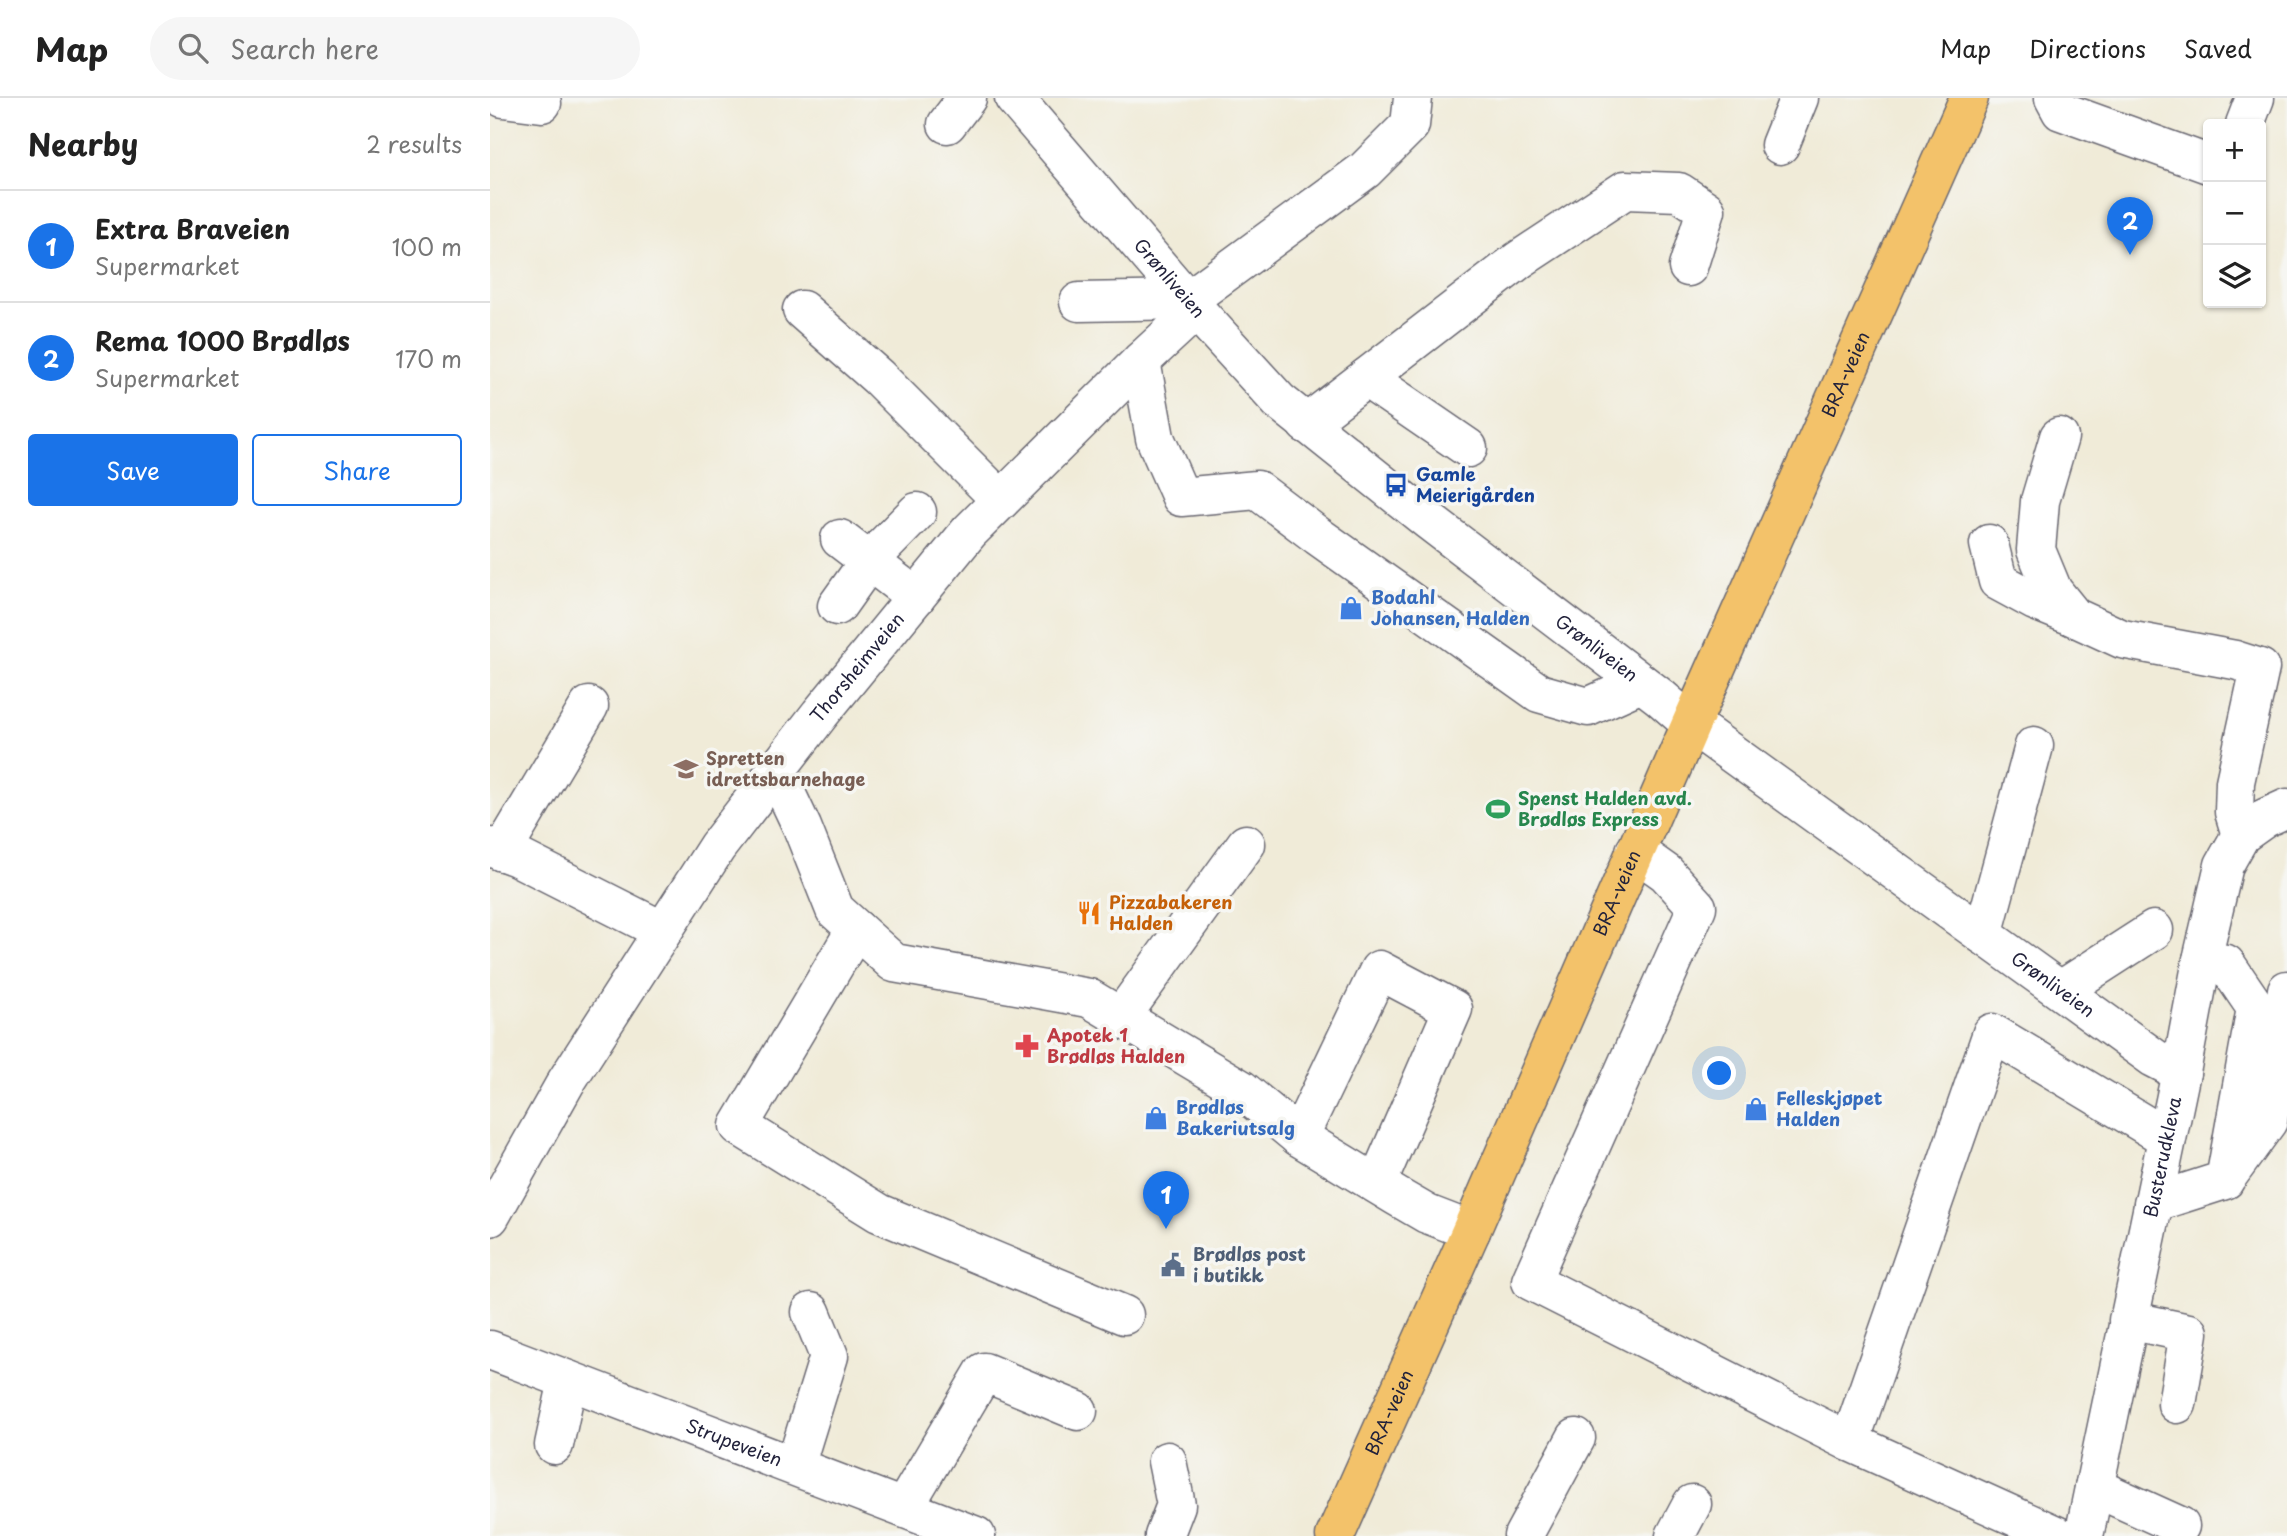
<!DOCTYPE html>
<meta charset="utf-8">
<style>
:root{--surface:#fff;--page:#f6f6f6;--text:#222;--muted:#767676;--line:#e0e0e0;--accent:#1a73e8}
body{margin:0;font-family:"Playpen Sans",sans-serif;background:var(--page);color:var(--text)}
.controls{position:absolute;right:21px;top:21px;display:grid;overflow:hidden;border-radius:7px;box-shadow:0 2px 5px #0004}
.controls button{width:63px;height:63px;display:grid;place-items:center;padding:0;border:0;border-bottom:2px solid var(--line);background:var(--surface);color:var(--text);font:35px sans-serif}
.you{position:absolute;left:1230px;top:976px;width:24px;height:24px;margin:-18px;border:5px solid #fff;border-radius:50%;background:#1a73e8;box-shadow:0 0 0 10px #1a73e833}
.badge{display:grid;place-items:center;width:46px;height:46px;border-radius:50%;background:var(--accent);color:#fff;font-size:23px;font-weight:700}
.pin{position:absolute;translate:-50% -58px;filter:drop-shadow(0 2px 4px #0008)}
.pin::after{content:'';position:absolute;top:37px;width:24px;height:21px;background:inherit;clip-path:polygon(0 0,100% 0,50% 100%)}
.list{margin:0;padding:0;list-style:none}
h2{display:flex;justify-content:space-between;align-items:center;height:91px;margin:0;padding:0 28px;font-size:30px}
h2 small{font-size:23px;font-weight:400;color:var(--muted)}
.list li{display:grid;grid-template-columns:46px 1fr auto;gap:21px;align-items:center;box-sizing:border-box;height:112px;padding:0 28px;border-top:2px solid var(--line)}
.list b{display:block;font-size:26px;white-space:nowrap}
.list p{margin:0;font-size:23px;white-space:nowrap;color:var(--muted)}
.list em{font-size:23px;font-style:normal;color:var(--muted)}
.actions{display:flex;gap:14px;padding:21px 28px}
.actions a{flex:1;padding:16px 0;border:2px solid var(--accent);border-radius:7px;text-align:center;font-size:24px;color:var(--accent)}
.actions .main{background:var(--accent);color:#fff}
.icon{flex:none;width:38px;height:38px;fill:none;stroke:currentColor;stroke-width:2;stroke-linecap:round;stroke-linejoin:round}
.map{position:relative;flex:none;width:1797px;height:1438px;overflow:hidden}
header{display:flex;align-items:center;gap:42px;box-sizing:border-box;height:98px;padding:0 35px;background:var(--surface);border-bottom:2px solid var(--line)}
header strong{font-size:33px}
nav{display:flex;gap:38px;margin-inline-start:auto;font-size:24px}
.search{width:490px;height:63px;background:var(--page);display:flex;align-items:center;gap:18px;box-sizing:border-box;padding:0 24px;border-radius:38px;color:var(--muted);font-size:26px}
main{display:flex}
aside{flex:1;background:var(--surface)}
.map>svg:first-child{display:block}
</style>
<header>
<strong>Map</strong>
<div class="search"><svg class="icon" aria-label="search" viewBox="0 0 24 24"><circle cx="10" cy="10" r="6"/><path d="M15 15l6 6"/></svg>Search here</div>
<nav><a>Map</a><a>Directions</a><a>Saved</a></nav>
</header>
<main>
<aside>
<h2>Nearby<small>2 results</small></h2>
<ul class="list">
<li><span class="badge">1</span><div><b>Extra Braveien</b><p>Supermarket</p></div><em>100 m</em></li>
<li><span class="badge">2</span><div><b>Rema 1000 Brødløs</b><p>Supermarket</p></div><em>170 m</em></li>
</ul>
<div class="actions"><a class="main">Save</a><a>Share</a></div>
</aside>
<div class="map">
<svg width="1797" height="1438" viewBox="0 0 1797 1438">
<rect width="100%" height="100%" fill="#f6f6f2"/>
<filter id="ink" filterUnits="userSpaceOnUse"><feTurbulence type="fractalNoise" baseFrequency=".0143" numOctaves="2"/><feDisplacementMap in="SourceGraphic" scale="14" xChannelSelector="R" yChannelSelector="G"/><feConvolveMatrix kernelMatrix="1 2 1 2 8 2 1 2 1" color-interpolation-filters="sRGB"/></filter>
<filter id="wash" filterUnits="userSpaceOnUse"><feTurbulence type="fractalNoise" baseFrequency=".00686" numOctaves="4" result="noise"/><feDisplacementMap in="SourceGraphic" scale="28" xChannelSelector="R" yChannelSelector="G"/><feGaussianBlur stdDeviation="1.57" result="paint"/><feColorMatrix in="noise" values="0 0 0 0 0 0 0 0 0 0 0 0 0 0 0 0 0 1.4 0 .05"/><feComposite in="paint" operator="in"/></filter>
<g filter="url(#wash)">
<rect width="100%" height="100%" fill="#f0ebd8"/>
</g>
<g filter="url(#ink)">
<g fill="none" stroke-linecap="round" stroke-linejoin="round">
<!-- minor casing -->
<g stroke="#6a6872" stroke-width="41">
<g id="minor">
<path d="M13,0L52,5"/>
<path id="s1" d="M524,0L706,212L789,303L939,423L1170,599L1201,626L1664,960L1691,974"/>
<path d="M1564,0L1571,13L1718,66"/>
<path d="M457,26L477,0"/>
<path d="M1755,26L1765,0"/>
<path d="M1290,47L1309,0"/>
<path d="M589,204L698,202L875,72L920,27L923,0"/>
<path d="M312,212L388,279L511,402"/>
<path d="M651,263L665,340L691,399L767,392L828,438L1049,595L1098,609L1151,585"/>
<path d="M876,280L978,350"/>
<path d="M816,326L1029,162L1135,92L1189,94L1216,112L1198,169"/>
<path d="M1569,339L1550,403L1546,452L1563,493L1584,519L1632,541L1745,562L1770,570L1745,684L1744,714L1751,737"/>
<path d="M350,441L426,499"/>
<path d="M1499,446L1508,483L1545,503L1582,518"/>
<path d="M347,508L379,463L427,414"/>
<path d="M286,674L312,729L345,812L404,865L599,900L751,991L809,1039L906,1098L937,1116L981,1133"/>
<path d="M0,749L27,759L173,833"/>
<path d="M1145,753L1176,775L1207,809L1041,1183L1360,1344L1568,1438"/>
<path d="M12,754L99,608"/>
<path d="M366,831L249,1028L389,1115L634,1217"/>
<path d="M1493,837L1544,648"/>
<path d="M1571,892L1664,832"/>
<path d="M631,919L756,746"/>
<path d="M809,1039L889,872L963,911L887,1086"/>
<path d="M1740,1075L1778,1023L1797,892"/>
<path d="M1663,1105L1735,1082L1766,910L1736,866L1712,862"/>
<path id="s2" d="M0,1119L76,984L227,749L330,616L479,434L651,263L706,212"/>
<path d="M1638,1222L1699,1235L1687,1306"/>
<path id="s3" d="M0,1252L486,1438"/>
<path d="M1360,1344L1502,935L1677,1040"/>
<path d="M64,1347L78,1282"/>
<path d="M305,1368L339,1258L321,1214"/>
<path d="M1604,1389L1690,1428"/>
<path d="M414,1409L494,1274L588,1313"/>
<path d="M674,1438L686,1407L677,1363"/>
<path d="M1033,1438L1086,1340"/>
<path d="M1185,1438L1202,1406"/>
<path id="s4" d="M1594,1438L1691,974L1712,862L1734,767L1751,737L1775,720L1797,710"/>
</g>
</g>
<!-- major casing -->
<g stroke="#6a6872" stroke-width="41">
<g id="major">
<path id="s5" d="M845,1438L981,1133L1201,626L1479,0"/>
</g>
</g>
<!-- minor -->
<use href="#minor" stroke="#fff" stroke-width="38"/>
<!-- major -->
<use href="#major" stroke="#f3c26a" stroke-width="38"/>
</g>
</g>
<!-- icons -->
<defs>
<g id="bus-bare" transform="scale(1.89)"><path d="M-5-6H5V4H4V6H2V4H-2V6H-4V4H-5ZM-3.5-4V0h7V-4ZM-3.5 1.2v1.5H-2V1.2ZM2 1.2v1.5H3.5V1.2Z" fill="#1a4fb4" stroke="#f6f6f2" stroke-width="2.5" paint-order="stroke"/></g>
<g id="shop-bare" transform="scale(1.89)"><path d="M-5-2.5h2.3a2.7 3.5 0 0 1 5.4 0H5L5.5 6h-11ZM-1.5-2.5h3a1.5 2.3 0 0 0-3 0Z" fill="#3f7fe0" stroke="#f6f6f2" stroke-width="2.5" paint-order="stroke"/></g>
<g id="school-bare" transform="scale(1.89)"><path d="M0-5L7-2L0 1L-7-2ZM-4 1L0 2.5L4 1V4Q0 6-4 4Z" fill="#8d6e63" stroke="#f6f6f2" stroke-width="2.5" paint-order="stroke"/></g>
<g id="stadium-bare" transform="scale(1.89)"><path d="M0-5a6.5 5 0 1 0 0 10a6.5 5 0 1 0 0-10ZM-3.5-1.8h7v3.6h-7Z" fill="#2e9e5b" stroke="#f6f6f2" stroke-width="2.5" paint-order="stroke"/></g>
<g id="restaurant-bare" transform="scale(1.89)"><path d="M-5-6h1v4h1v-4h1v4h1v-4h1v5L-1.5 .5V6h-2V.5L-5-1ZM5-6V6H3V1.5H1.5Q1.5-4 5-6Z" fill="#e8710a" stroke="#f6f6f2" stroke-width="2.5" paint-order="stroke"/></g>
<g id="pharmacy-bare" transform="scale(1.89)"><path d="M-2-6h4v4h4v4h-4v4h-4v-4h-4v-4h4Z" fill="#e0444e" stroke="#f6f6f2" stroke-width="2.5" paint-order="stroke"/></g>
<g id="civic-bare" transform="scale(1.89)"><path d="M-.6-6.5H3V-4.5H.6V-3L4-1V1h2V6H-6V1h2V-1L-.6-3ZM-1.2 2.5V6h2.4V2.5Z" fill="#5c6f8a" stroke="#f6f6f2" stroke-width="2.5" paint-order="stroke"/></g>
</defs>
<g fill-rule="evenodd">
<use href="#bus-bare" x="906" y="387"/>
<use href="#shop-bare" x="861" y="510"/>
<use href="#school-bare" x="196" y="671"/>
<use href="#stadium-bare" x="1008" y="711"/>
<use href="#restaurant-bare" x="599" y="815"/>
<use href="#pharmacy-bare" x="537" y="948"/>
<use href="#shop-bare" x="1266" y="1011"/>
<use href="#shop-bare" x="666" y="1020"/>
<use href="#civic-bare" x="683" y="1167"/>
</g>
<g text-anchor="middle" stroke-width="7" stroke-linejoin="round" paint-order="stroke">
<!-- street labels -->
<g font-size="18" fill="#22223b" stroke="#f6f6f2">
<text dy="6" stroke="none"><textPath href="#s1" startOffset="238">Grønliveien</textPath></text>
<text dy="6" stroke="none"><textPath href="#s5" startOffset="1269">BRA-veien</textPath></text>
<text dy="6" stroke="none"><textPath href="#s1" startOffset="805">Grønliveien</textPath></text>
<text dy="6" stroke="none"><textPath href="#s2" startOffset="662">Thorsheimveien</textPath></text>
<text dy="6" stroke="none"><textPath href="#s5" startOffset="702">BRA-veien</textPath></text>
<text dy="6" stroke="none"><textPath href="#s1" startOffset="1372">Grønliveien</textPath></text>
<text dy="6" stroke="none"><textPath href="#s4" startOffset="387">Busterudkleva</textPath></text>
<text dy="6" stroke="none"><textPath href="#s5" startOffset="135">BRA-veien</textPath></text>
<text dy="6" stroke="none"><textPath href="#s3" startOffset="261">Strupeveien</textPath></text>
</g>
<!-- transit labels -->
<g font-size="18" font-weight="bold" fill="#164399" stroke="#f6f6f2" text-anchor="start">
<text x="926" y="383">Gamle<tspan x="926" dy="21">Meierigården</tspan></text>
</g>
<!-- shop labels -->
<g font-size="18" font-weight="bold" fill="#366cbe" stroke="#f6f6f2" text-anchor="start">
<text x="881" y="506">Bodahl<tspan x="881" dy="21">Johansen, Halden</tspan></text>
<text x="1286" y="1007">Felleskjøpet<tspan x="1286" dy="21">Halden</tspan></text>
<text x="686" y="1016">Brødløs<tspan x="686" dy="21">Bakeriutsalg</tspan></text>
</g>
<!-- education labels -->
<g font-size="18" font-weight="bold" fill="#785e54" stroke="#f6f6f2" text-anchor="start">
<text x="216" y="667">Spretten<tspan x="216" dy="21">idrettsbarnehage</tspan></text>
</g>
<!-- leisure labels -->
<g font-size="18" font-weight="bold" fill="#27864d" stroke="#f6f6f2" text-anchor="start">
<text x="1028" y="707">Spenst Halden avd.<tspan x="1028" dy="21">Brødløs Express</tspan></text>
</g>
<!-- food labels -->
<g font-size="18" font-weight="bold" fill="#c56008" stroke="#f6f6f2" text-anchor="start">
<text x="619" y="811">Pizzabakeren<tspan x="619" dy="21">Halden</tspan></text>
</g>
<!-- health labels -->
<g font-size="18" font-weight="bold" fill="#be3a42" stroke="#f6f6f2" text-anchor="start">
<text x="557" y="944">Apotek 1<tspan x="557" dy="21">Brødløs Halden</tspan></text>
</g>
<!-- service labels -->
<g font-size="18" font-weight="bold" fill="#4e5e75" stroke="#f6f6f2" text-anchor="start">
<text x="703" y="1163">Brødløs post<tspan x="703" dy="21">i butikk</tspan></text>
</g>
</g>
</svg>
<div class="controls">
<button>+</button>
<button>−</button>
<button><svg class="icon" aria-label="layers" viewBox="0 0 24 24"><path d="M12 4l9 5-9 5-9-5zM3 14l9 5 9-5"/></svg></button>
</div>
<div class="you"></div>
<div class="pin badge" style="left:676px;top:1131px">1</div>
<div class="pin badge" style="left:1640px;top:157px">2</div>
</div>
</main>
